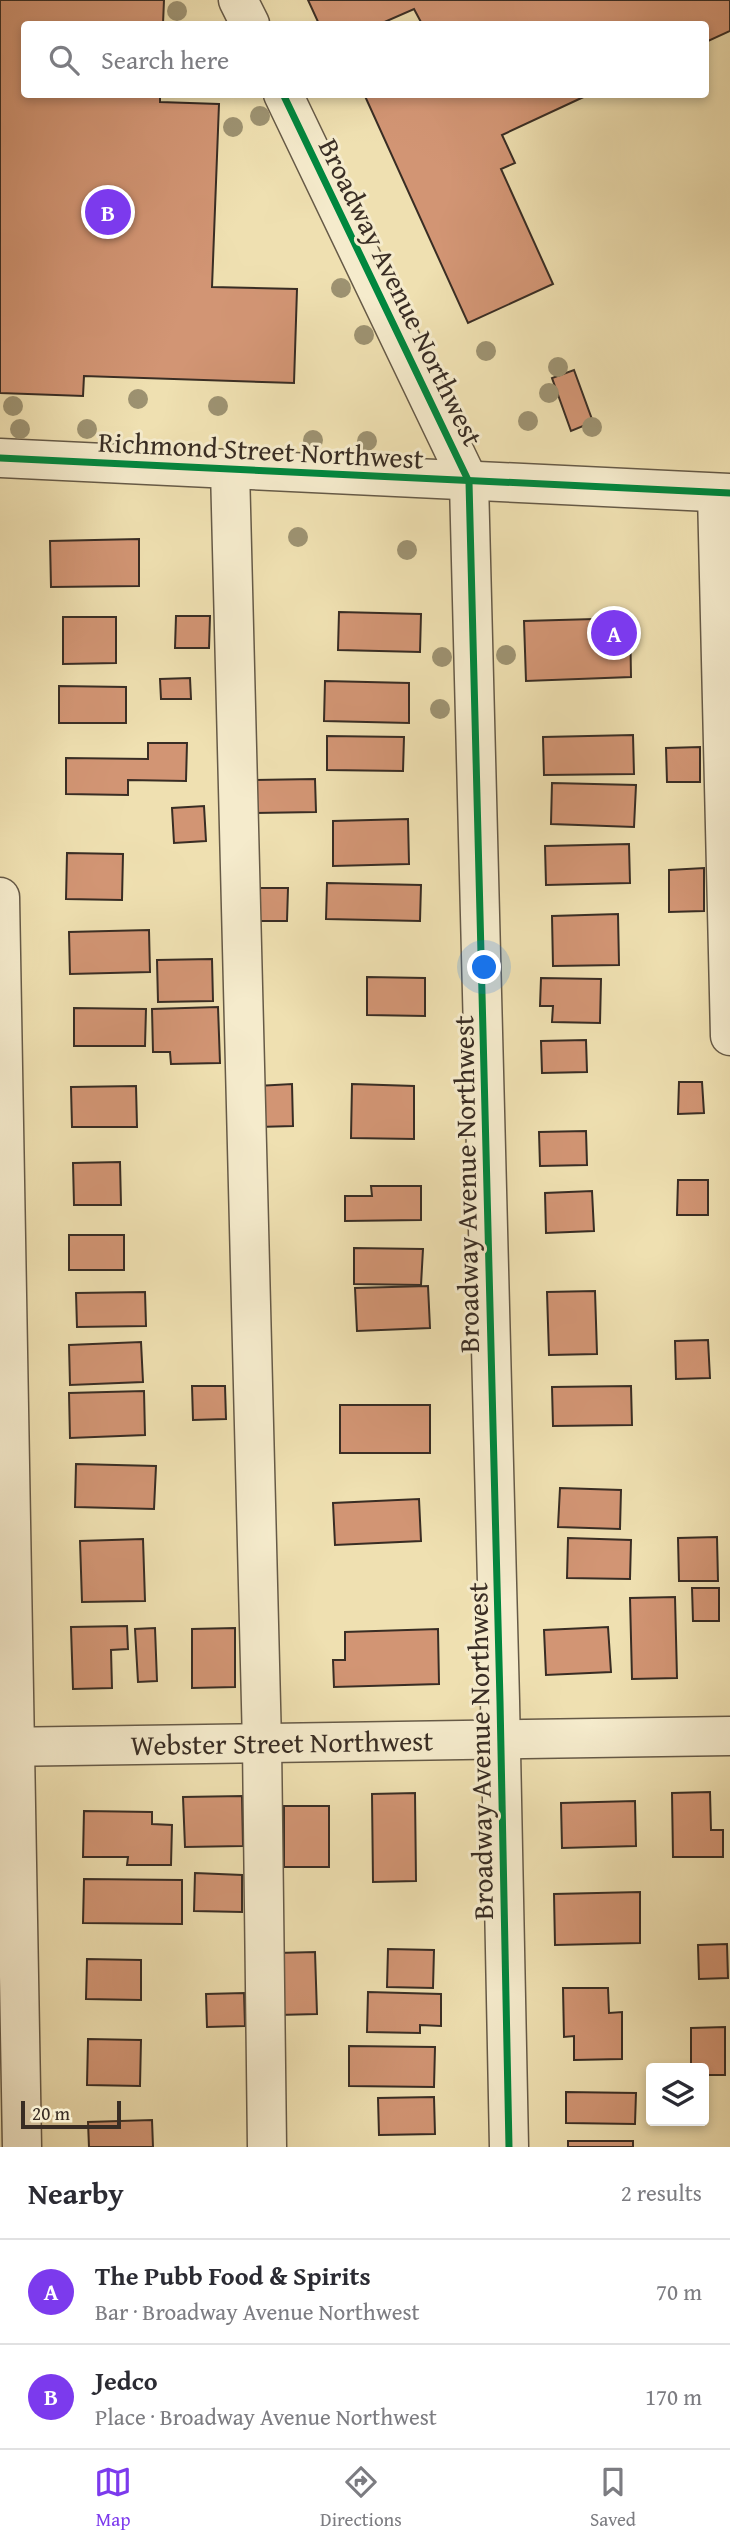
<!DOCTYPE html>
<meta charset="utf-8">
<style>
:root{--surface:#fff;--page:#f2f2f3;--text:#2b2b33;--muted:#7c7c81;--line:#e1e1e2;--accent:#7c3aed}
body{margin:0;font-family:"Gentium Book Plus",serif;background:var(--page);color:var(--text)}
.controls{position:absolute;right:21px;bottom:21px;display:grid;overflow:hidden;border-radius:7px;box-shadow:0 4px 10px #0003}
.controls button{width:63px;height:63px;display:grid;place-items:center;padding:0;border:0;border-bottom:2px solid var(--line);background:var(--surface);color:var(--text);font:35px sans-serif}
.scale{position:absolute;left:21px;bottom:18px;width:100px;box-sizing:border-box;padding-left:7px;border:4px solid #392d24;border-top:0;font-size:19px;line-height:24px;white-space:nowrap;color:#392d24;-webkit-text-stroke:5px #f5ebcc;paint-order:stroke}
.you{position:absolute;left:485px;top:968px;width:24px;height:24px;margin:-18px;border:5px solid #fff;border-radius:50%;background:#1a73e8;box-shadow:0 0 0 10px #1a73e833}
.badge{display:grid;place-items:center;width:46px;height:46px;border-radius:50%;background:var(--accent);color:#fff;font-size:23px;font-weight:700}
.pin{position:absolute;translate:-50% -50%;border:4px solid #fff;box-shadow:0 2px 7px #0006}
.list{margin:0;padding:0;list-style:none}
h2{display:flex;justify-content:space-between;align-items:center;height:91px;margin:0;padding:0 28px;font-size:30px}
h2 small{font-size:23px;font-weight:400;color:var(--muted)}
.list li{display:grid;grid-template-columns:46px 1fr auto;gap:21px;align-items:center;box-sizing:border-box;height:105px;padding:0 28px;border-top:2px solid var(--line)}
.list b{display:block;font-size:26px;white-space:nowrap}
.list p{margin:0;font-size:23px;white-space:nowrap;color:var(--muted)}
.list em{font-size:23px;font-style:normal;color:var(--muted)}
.icon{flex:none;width:38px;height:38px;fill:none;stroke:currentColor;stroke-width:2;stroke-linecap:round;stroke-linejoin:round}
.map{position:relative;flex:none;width:730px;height:2147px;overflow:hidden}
.search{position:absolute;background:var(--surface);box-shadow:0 4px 10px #0003;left:21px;right:21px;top:21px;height:77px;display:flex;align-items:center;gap:18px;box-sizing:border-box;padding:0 24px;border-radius:7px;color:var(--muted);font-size:26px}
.sheet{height:301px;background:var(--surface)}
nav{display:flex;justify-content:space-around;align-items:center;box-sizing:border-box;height:98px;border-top:2px solid var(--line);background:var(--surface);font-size:19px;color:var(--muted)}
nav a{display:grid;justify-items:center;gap:4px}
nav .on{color:var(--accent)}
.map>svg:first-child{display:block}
</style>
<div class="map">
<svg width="730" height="2147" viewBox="0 0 730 2147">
<rect width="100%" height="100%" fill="#efe0b1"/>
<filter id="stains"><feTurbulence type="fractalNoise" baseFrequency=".00286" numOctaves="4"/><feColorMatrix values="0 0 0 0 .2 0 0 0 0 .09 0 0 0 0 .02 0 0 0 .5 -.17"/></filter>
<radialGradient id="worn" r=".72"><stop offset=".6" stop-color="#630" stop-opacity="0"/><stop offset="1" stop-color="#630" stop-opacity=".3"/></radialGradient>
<!-- building -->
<g fill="#d29574" stroke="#392d24" stroke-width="2">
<path d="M0,0H164L163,24H24V94H160V102L219,104L212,287L297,289L294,383L84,376L83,396L0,393Z"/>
<path d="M308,0H730V31L706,42V24H422L414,9L380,24H319Z"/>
<path d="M364,94H590L502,135L515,163L501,169L553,284L468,323Z"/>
<path d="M574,370L593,422L571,431L552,378Z"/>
<path d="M139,539V586L51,587L50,541Z"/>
<path d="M339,612L421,614L420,652L338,650Z"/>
<path d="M176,616H210L209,648H175Z"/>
<path d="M63,617H116V663L63,664Z"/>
<path d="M630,618L631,677L526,681L524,621Z"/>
<path d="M190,678L191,699H161L160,679Z"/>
<path d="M325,681L409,683V723L324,721Z"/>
<path d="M59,686L126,687V723H59Z"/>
<path d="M633,735L634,774L544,775L543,737Z"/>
<path d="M327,736L404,737L403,771L327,770Z"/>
<path d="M148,743H187L186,781L128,780V795L66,794V758L148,759Z"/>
<path d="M700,747V782H667L666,748Z"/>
<path d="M315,779L316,812L255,813L254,780Z"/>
<path d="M552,783L636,785L634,827L551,824Z"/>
<path d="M204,806L206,841L174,843L172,808Z"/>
<path d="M408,819L409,864L333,866V821Z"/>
<path d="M629,844L630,883L546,885L545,846Z"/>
<path d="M67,853L123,854L122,900L66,899Z"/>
<path d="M704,868V911L669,912V870Z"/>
<path d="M327,883L421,885L420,921L326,919Z"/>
<path d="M257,888H288L287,921H257Z"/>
<path d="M618,914L619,965L553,966L552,916Z"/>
<path d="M149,930L150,972L70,974L69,932Z"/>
<path d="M212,959L213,1001L158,1002L157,960Z"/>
<path d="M367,977L425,978V1016L367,1015Z"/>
<path d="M541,978L601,979L600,1023L552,1022L553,1006H540Z"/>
<path d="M218,1007L220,1063L171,1064L170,1052H153L152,1009Z"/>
<path d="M74,1008L146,1009L145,1046H74Z"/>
<path d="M586,1040L587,1072L542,1073L541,1041Z"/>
<path d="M679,1082H702L704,1113L678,1114Z"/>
<path d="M292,1084L293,1126L258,1127L257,1086Z"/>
<path d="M352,1084L414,1086V1139L351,1138Z"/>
<path d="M136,1086L137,1127H72L71,1087Z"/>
<path d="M586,1131L587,1165L540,1166L539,1132Z"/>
<path d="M120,1162L121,1205H74L73,1163Z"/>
<path d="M678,1180H708V1215H677Z"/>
<path d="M371,1186H421V1220L345,1221V1196H372Z"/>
<path d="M592,1191L594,1231L546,1233L545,1193Z"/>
<rect x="69" y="1235" width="55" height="35"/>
<path d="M354,1248L423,1249L421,1285L354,1284Z"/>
<path d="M428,1286L430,1328L357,1331L355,1288Z"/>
<path d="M595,1291L597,1354L549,1355L547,1292Z"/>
<path d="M145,1292L146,1326L77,1327L76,1293Z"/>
<path d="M708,1340L710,1378L676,1379L675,1341Z"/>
<path d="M141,1342L143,1382L70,1385L69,1345Z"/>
<path d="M192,1386H225L226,1419L193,1420Z"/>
<path d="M631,1386L632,1425L553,1426L552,1387Z"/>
<path d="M144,1391L145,1435L70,1438L69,1393Z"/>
<rect x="340" y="1405" width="90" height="48"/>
<path d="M76,1464L156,1466L154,1509L75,1507Z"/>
<path d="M560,1488L621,1490L620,1529L558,1527Z"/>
<path d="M419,1499L421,1541L335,1545L333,1503Z"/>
<path d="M717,1537L718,1581H679L678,1538Z"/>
<path d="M568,1538L631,1540L630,1579L567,1578Z"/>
<path d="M143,1539L145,1601L82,1602L80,1541Z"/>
<path d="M692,1588H719V1621H693Z"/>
<path d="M675,1597L677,1678L632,1679L630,1598Z"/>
<path d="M127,1626L128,1649L111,1650L112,1688L73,1689L71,1627Z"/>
<path d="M608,1627L611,1672L546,1675L544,1630Z"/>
<path d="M155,1628L157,1681L138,1682L135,1629Z"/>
<path d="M235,1628V1687L192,1688V1629Z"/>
<path d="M438,1629L439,1684L334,1687L333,1660H345V1632Z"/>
<path d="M710,1792L711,1830H723V1857H673L672,1793Z"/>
<path d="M415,1793L416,1881L373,1882L372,1794Z"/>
<path d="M242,1796L243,1846L185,1847L183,1797Z"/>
<path d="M635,1801L636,1846L562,1848L561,1803Z"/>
<rect x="284" y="1806" width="45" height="61"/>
<path d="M84,1811L152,1812V1824L172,1825L171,1865H127L128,1857H83Z"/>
<path d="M195,1873L242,1875V1912L194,1911Z"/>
<path d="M84,1879L182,1880V1924L83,1923Z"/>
<path d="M640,1892V1943L555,1945L554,1894Z"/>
<path d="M727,1944L728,1978L699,1979L698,1945Z"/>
<path d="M388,1949L434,1950L433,1988L387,1987Z"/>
<path d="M315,1952L317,2014L278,2015L277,1953Z"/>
<path d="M87,1959L141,1960V2000L86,1999Z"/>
<path d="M563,1988H608L609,2013L622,2012V2059L574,2060V2036L564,2037Z"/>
<path d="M368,1992L441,1994V2026L420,2025V2033L367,2032Z"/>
<path d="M244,1993L245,2026L207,2027L206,1994Z"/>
<path d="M725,2027V2075H704V2068H691V2028Z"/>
<path d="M88,2039L141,2040L140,2086L87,2085Z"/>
<path d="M349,2046L435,2047L434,2087L349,2086Z"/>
<path d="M566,2092L636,2093L635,2124L566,2123Z"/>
<path d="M434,2097L435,2134L379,2135L378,2098Z"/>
<path d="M152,2120L153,2147H89L88,2122Z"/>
<rect x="568" y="2141" width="65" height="6"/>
</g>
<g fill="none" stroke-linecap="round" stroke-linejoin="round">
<!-- minor casing -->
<g stroke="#665a47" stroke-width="41">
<g id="minor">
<path d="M238,0L250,24"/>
<path d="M283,94L469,482L500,1701L509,2147"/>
<path d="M0,458L730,493"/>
<path d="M230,469L262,1744L267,2147"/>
<path d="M717,493L730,1036"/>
<path d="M0,897L22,2147"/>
<path id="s1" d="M0,1747L730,1736"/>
</g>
</g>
<!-- minor -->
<use href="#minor" stroke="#f5ebcc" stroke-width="38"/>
<!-- cycleway casing -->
<g stroke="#f5ebcc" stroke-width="11">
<g id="cycleway">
<path d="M283,94L469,482L500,1701L509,2147"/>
<path d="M0,458L730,493"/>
</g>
</g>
<!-- cycleway -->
<use href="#cycleway" stroke="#00873e" stroke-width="7"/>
</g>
<!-- trees -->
<g fill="#9d9271">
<circle cx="177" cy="11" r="10"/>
<circle cx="260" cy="116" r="10"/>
<circle cx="233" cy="127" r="10"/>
<circle cx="341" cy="288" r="10"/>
<circle cx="364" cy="335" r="10"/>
<circle cx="486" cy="351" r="10"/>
<circle cx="558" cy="367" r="10"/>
<circle cx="549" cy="393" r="10"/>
<circle cx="138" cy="399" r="10"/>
<circle cx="13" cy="406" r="10"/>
<circle cx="218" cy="406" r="10"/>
<circle cx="528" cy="421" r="10"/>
<circle cx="592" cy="427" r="10"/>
<circle cx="20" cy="429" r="10"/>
<circle cx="87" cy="429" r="10"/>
<circle cx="313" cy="440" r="10"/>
<circle cx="367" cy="441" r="10"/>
<circle cx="298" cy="537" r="10"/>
<circle cx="407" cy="550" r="10"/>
<circle cx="506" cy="655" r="10"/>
<circle cx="442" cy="657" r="10"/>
<circle cx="440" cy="709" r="10"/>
</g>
<g text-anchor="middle" stroke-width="6" stroke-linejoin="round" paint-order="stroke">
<!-- street labels -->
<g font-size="28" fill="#392d24" stroke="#f5ebcc">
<text transform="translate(401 292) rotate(64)" y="10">Broadway Avenue Northwest</text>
<text transform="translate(261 450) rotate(3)" y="10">Richmond Street Northwest</text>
<text transform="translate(466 1184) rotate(-91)" y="10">Broadway Avenue Northwest</text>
<text dy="10" stroke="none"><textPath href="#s1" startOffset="282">Webster Street Northwest</textPath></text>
<text transform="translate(480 1751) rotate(-91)" y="10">Broadway Avenue Northwest</text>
</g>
</g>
<rect width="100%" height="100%" filter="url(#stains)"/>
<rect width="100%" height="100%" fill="url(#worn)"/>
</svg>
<div class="controls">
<button><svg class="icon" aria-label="layers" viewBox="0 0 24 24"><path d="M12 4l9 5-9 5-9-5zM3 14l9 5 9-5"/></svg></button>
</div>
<div class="scale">20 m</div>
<div class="you"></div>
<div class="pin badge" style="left:614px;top:633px">A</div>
<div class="pin badge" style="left:108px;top:212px">B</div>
<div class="search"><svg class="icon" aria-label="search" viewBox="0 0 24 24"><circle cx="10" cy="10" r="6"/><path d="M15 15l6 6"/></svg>Search here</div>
</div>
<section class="sheet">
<h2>Nearby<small>2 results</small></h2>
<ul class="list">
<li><span class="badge">A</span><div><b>The Pubb Food &amp; Spirits</b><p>Bar · Broadway Avenue Northwest</p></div><em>70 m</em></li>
<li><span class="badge">B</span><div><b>Jedco</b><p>Place · Broadway Avenue Northwest</p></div><em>170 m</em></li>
</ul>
</section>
<nav>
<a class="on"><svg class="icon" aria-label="map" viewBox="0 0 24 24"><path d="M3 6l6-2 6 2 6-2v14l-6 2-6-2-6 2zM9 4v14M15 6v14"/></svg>Map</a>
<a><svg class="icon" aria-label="directions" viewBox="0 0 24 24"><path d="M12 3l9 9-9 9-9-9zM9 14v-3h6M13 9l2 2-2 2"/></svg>Directions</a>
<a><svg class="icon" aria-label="saved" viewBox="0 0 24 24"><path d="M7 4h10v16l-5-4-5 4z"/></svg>Saved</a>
</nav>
